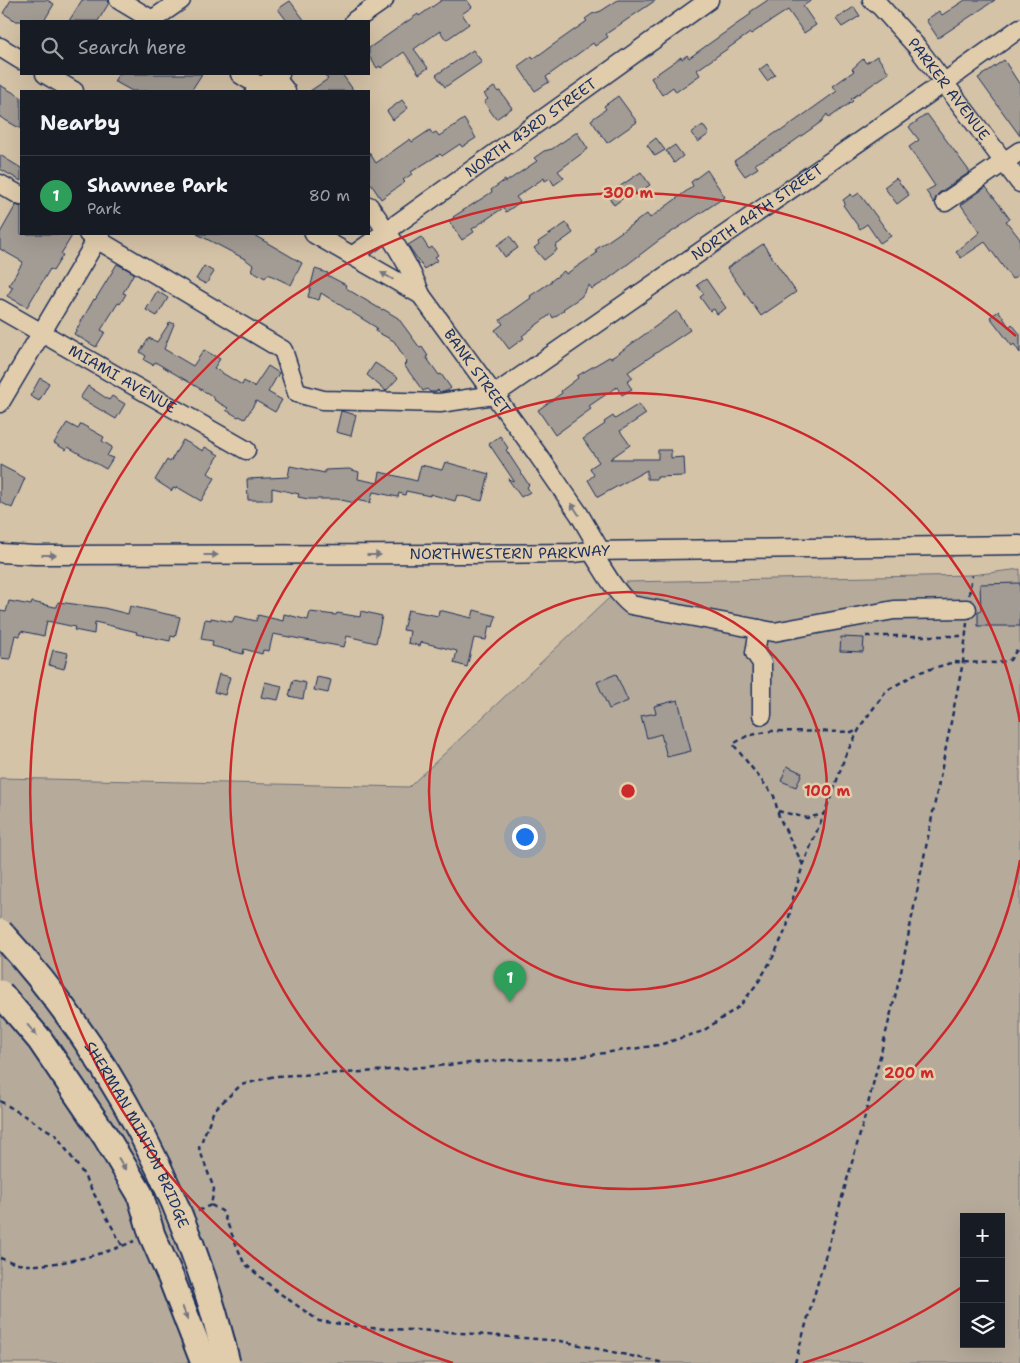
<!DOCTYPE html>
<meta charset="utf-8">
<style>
:root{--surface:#171b24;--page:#20242c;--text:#f1f3f6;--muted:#9ea1a6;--line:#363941;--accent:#8c9099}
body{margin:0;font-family:"Shantell Sans",sans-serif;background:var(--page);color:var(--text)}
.controls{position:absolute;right:15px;bottom:15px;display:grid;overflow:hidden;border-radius:0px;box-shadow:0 5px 20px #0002}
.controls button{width:45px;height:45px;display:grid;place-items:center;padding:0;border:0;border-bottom:1px solid var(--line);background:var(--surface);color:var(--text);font:25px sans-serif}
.you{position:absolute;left:524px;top:836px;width:18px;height:18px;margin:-12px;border:4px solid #fff;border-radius:50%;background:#1a73e8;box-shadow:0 0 0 8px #1a73e833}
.badge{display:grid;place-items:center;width:32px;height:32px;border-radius:50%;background:var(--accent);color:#fff;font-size:16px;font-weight:700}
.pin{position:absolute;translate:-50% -41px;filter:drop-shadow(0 1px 2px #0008)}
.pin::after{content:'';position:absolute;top:26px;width:18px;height:15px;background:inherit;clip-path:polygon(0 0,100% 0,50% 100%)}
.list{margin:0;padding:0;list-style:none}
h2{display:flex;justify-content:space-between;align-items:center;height:65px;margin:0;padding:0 20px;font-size:21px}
h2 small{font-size:16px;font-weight:400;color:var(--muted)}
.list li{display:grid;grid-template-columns:32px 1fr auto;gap:15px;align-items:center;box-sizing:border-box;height:80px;padding:0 20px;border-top:1px solid var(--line)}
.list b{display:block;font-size:19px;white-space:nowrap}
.list p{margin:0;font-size:16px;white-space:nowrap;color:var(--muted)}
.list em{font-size:16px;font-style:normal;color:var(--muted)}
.icon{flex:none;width:28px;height:28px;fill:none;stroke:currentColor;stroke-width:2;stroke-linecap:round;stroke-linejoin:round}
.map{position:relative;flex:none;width:1020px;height:1363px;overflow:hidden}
.search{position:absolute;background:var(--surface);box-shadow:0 5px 20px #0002;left:20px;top:20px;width:350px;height:55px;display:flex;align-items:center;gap:12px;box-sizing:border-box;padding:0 18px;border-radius:0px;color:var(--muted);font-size:19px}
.panel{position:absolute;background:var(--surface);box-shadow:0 5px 20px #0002;left:20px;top:90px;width:350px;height:145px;border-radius:0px}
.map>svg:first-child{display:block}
</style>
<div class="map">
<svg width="1020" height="1363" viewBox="0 0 1020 1363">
<rect width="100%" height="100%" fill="#d5c3a7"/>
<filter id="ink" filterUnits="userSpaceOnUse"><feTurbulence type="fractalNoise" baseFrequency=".02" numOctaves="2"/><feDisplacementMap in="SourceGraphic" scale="10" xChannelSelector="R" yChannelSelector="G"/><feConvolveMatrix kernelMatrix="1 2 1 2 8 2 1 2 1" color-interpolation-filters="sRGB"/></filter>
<g filter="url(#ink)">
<!-- green -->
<path fill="#b6ab9b" stroke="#686d7c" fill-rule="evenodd" d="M1020,569V1363H0V778L409,787L626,582L972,575ZM964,1217H1001V1344H964Z"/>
<!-- building -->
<g fill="#a39c94" stroke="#1b2f5e">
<path d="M11,0H47L54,4L44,21H16L3,13Z"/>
<path d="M82,0H108L109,3L98,21H69Z"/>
<path d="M442,0H467L472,7L462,14L469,24L446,40L440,31L414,49L428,68L419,74L404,52L381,68L380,66L377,68L369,56V48L418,14L419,16Z"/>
<path d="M618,0H656L606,34L608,37L595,46L593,43L546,77L549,82L535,91L518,66L532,56L533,59L587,21L585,19L592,14L601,11Z"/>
<path d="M768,0H812L803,6L816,25L804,33L788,10L751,34L750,33L697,70L700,75L676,92L673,87L662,95L651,78L681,57L682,59L687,55L689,58L751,14L750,12Z"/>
<path d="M965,0H995L938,38L926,20L939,11L942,15Z"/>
<path d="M290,1L305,21H287L278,9Z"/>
<path d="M854,7L860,16L842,27L836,19Z"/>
<path d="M473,50L482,62L445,87L436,75Z"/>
<path d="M877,56L889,73L851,99L853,101L829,118L827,114L821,122L783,149L755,164L758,168L745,176L734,161L780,130L781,131L837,91L833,86L854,71L852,69L863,59L866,63Z"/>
<path d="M1004,60L1020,85V136L978,78Z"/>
<path d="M767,64L775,75L767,81L759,70Z"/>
<path d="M119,74H202L191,91H132L114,81Z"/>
<path d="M324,74H342L354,91H310L328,79Z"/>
<path d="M0,85L21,97V129L0,117Z"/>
<path d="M494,87L498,92L500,91L512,108L496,119L484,102L488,99L484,94Z"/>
<path d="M618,96L637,122L607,143L591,120L606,109L604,106Z"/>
<path d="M402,100L408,108L393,120L387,111Z"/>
<path d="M927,114L970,172L939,193L936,197L934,203L926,191L935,186L909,147L919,140L909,127Z"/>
<path d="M464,119L476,138L462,147L460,144L442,156L440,154L411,172L412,174L403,180L405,182L381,199L369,181V152L376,163L410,139L412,142L430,130L432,134L436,132L439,136Z"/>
<path d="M703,125L709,134L698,142L691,133Z"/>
<path d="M577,132L588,149L558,171L564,178L554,185L550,178L545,181L544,178L516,197L520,202L506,212L503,208L472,229L474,232L462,240L449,221L454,218L453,217L492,192L491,190L505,180L506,182L537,161L534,158L544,151L552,149Z"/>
<path d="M656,138L665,150L655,156L647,145Z"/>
<path d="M675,145L683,156L674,163L666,151Z"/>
<path d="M0,155L21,168V181L0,169Z"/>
<path d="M707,170L725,197L658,241L607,280L592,289L589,285L581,297L563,309L564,310L553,318L551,314L522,336L524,338L509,349L495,330L503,324L500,320L531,298L530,296L551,282V281L564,271L566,274L581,264L597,253L595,250L647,214L650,218L676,199L693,186L691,182Z"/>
<path d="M641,172L650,185L636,194L634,190L614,205L607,195Z"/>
<path d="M896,178L909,195L897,204L884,187Z"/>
<path d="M986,187L1010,219L1006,221L1020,239V274L1012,279L985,242L961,258L956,252L980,232L961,205Z"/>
<path d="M859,193L891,236L880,243L867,224L860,229L843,205L845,203L843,200L851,194L853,197Z"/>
<path d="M16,205L21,207V234H73L61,254L63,255L53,271L50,269L27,307L7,296L13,287L9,285L23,262L0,249V233Z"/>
<path d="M566,223L573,233L555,246L557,250L544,260L534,248L539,244L538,242Z"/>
<path d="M197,234H252L302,263L291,285L268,274L265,278L251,270L253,265L245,259Z"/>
<path d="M510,236L518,248L505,257L497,245Z"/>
<path d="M421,237L429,249L432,247L438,255L435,257L438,260L424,269L408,245Z"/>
<path d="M763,244L796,292L761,316L727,268Z"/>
<path d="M117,264L134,273L123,293L126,294L120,304L118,303L101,330L105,332L96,347L74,334L94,299L95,300Z"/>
<path d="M204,266L214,272L206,284L196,279Z"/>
<path d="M315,269L328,273L327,275L346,285L345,287L352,292L382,310L383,309L398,318L420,348L422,347L428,356L426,357L439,375L441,374L451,388L447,391L440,392L438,390L435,392H430L427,389L423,391L404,365L407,362L394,341L375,331L377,328L321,293L319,300L308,297Z"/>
<path d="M706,279L726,308L717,314L714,309L710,311L700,297L704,294L697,285Z"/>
<path d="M157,291L168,298L157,316L146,310Z"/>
<path d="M677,311L690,330L628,372L633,378L627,382L632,389L622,395L617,387L589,406L591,409L555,435L538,410L562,393L561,391L578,378L577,376L609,357L611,358L616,355Z"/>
<path d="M999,311L1009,327L1012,324L1020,334V353L1014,344L1012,346L990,317Z"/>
<path d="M170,322L174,324L164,349L193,366L204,350L220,359L214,368L242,385L244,381L254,387L268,366L279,373L268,392L282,400L275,412L256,401L245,419L239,416L238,417L226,410L228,408L214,400L215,399L209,394L155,362L153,365L144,360L146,356L140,352L149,338L157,342Z"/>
<path d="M375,363L398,378L386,391L367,375Z"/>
<path d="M40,378L49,383L39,401L30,396Z"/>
<path d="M88,386L109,400L112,396L125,404L116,419L80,398Z"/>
<path d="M639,404L646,414L620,431L630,445L610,459H658V450H671V458L684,457L685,476L657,477V479H647V470L598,497L588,480L594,475L590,468L599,462L583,439L605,424L604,422L613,416L615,419Z"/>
<path d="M341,411L356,415L351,436L336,432Z"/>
<path d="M67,423L78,429L81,424L104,437L102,441L112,447L107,456L113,458L106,469L68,447L66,450L54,443Z"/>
<path d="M500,436L508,448L506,450L529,485L527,487L530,492L521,497L508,479L514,481L489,444Z"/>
<path d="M183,440L203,451L205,447L219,455L208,473L215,478L201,501L177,487L176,489L173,488L172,491L155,480L167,460L170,462Z"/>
<path d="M445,462L489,474L482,501L457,495L455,501L430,494V496L406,491L405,495L399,493L398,497L373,492L370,503L356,500L355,503L337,499H308L298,497L299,494L272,488V500H248L247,479L288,477L290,466L325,473V470L349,469L359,472L358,479L378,483L380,472L417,481L421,465L442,470Z"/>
<path d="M0,465L25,478L12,508L0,502Z"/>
<path d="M1020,583V626H978V611H981L980,584Z"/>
<path d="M9,601L31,605L32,602L55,607H57L58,602L104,608L128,614L130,606L180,617L175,637L171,636L170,641L136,634L137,632L95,622L94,634L74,630L75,627L47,621L44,636L21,631L20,636L15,635L10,659L0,658V611L6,612Z"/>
<path d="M408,610L438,616L439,610L472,618L474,610L496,616L493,627L489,626L486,640L474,638L467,667L454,663L457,651L421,642L420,646L408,643L410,631L403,630Z"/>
<path d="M361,611L382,616L376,643L347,636L344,647L273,634L269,651L263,650L262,654L244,649L243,654L212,646L213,641L201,639L205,619L211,620V618L232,622L235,616L256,621L258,615L283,621L284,614L308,620L310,612L336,615L337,613L360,617Z"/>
<path d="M841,637L864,638L863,652L840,651Z"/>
<path d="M53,650L68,653L64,669L49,665Z"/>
<path d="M219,674L230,677L225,695L214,692Z"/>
<path d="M616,674L628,701L609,709L597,682Z"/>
<path d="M317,677L331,680L328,693L314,690Z"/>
<path d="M293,680L306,683L303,699L289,696Z"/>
<path d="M265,682L282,686L278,700L261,697Z"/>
<path d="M678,700L691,751L667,757L661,734L647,738L641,716L656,713L654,706Z"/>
<path d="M787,766L802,773L796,787L781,781Z"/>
</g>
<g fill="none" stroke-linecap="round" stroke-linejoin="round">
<!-- minor casing -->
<g stroke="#1b2f5e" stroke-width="21">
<g id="minor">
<path d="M119,0L154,21"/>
<path id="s1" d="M872,0L880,6L917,47L1020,183"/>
<path d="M152,20L181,0"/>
<path d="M354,21L384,0"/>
<path d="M0,47L21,60"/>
<path d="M45,74L74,91"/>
<path d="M240,74L261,87"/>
<path d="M275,77L286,91"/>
<path d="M255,91L280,74"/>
<path d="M0,184L21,196"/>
<path d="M945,202L1020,151"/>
<path d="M369,206C389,234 409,263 421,295"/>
<path id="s2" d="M88,234L283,350L297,393L323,400L440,403L494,395L945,82L1020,28"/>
<path id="s3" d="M314,234L421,295L538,455L579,514L600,550"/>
<path id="s4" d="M352,256L709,0"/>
<path id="s5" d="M0,309L246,450"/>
<path d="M0,403L100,234"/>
<path d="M591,551C604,570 613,590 631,605L774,632L894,610L967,609"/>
<path id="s6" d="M0,553L35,555L469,554L573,553L591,551L1020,545"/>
<path d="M759,629L755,653L762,663V715"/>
</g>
</g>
<!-- path -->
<g stroke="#1b2f5e" stroke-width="2.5" stroke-dasharray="5 4" stroke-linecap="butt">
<path d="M969,595L972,575"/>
<path d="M866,636H966"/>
<path d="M778,811L807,818L824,814"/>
<path d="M803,865L779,817L774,796L733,744L747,736L771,731L858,732"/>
<path d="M0,1101L56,1135L82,1172L123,1247"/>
<path d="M211,1205L222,1211L244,1263L278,1292L319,1321L368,1328L437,1331L561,1341L664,1363"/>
<path d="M198,1211L211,1205L214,1189L199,1148L214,1110L241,1085L275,1076L364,1072L506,1060L563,1059L659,1045L703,1031L740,1006L759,981L773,957L787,927L793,898L803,865L834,789L845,756L862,724L886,691L917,673L954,662L996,663L1010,660L1016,651L1020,648"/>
<path d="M0,1258C8,1261 18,1265 27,1265C57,1266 107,1254 134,1241"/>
<path d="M795,1363L864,1120L900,977L963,662L967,623"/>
</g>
<!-- minor -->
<use href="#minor" stroke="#e1cdac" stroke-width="18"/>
<!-- highway-bridge casing -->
<g stroke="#1b2f5e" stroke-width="29" stroke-linecap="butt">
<g id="highway-bridge">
<path id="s7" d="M0,932C112,1053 189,1203 227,1363"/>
<path d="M0,993L40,1040L106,1137L140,1194L152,1235L171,1278L204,1363"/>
</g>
</g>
<!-- highway-bridge -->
<use href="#highway-bridge" stroke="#e1cdac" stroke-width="25"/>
</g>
<!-- one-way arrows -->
<defs><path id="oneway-solid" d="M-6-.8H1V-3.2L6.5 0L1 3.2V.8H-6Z" transform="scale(1.25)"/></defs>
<g fill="#747681">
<use href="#oneway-solid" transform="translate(387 276) rotate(-150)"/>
<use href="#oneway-solid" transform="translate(575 509) rotate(-124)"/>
<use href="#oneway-solid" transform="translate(49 555)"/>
<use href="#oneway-solid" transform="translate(211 555)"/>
<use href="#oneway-solid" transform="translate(374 555)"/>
<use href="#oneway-solid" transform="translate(32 1030) rotate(49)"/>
<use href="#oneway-solid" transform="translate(122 1164) rotate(59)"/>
<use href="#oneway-solid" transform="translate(185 1313) rotate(68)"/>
</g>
</g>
<!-- distance rings -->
<g fill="none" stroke="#cd282b" stroke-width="2.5">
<circle cx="628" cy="791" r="199"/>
<path d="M1020 860A398 398 0 1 1 1020 722"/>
<path d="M962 1287A598 598 0 0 1 803 1363M453 1363A598 598 0 1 1 1016 336"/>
</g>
<g text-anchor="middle" stroke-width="5" stroke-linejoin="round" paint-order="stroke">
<!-- street labels -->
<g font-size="15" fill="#1b2f5e" stroke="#e1cdac">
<text dy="5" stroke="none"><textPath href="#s1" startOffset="118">PARKER AVENUE</textPath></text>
<text dy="5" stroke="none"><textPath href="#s4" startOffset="220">NORTH 43RD STREET</textPath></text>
<text dy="5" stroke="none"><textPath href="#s2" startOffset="791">NORTH 44TH STREET</textPath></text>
<text dy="5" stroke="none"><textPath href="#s3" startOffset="218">BANK STREET</textPath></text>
<text dy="5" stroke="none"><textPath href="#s5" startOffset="141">MIAMI AVENUE</textPath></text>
<text dy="5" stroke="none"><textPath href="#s6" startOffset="510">NORTHWESTERN PARKWAY</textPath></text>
<text dy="5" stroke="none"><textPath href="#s7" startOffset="246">SHERMAN MINTON BRIDGE</textPath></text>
</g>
</g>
<circle cx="628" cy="791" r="8" fill="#cd282b" stroke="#e1cdac" stroke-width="2.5"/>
<g font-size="15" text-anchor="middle" font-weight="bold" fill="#cd282b" stroke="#e1cdac" stroke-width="5" stroke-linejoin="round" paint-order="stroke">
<text x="628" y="198">300 m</text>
<text x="827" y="796">100 m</text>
<text x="909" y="1078">200 m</text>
</g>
</svg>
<div class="controls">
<button>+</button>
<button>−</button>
<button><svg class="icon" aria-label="layers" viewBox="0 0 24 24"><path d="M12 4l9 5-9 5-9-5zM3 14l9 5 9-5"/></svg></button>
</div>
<div class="you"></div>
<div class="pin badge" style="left:510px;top:1002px;background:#2e9e5b">1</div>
<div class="search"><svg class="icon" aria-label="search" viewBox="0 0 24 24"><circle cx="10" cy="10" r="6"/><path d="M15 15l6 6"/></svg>Search here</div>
<section class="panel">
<h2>Nearby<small></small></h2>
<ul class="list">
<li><span class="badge" style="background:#2e9e5b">1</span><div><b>Shawnee Park</b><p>Park</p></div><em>80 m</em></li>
</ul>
</section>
</div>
